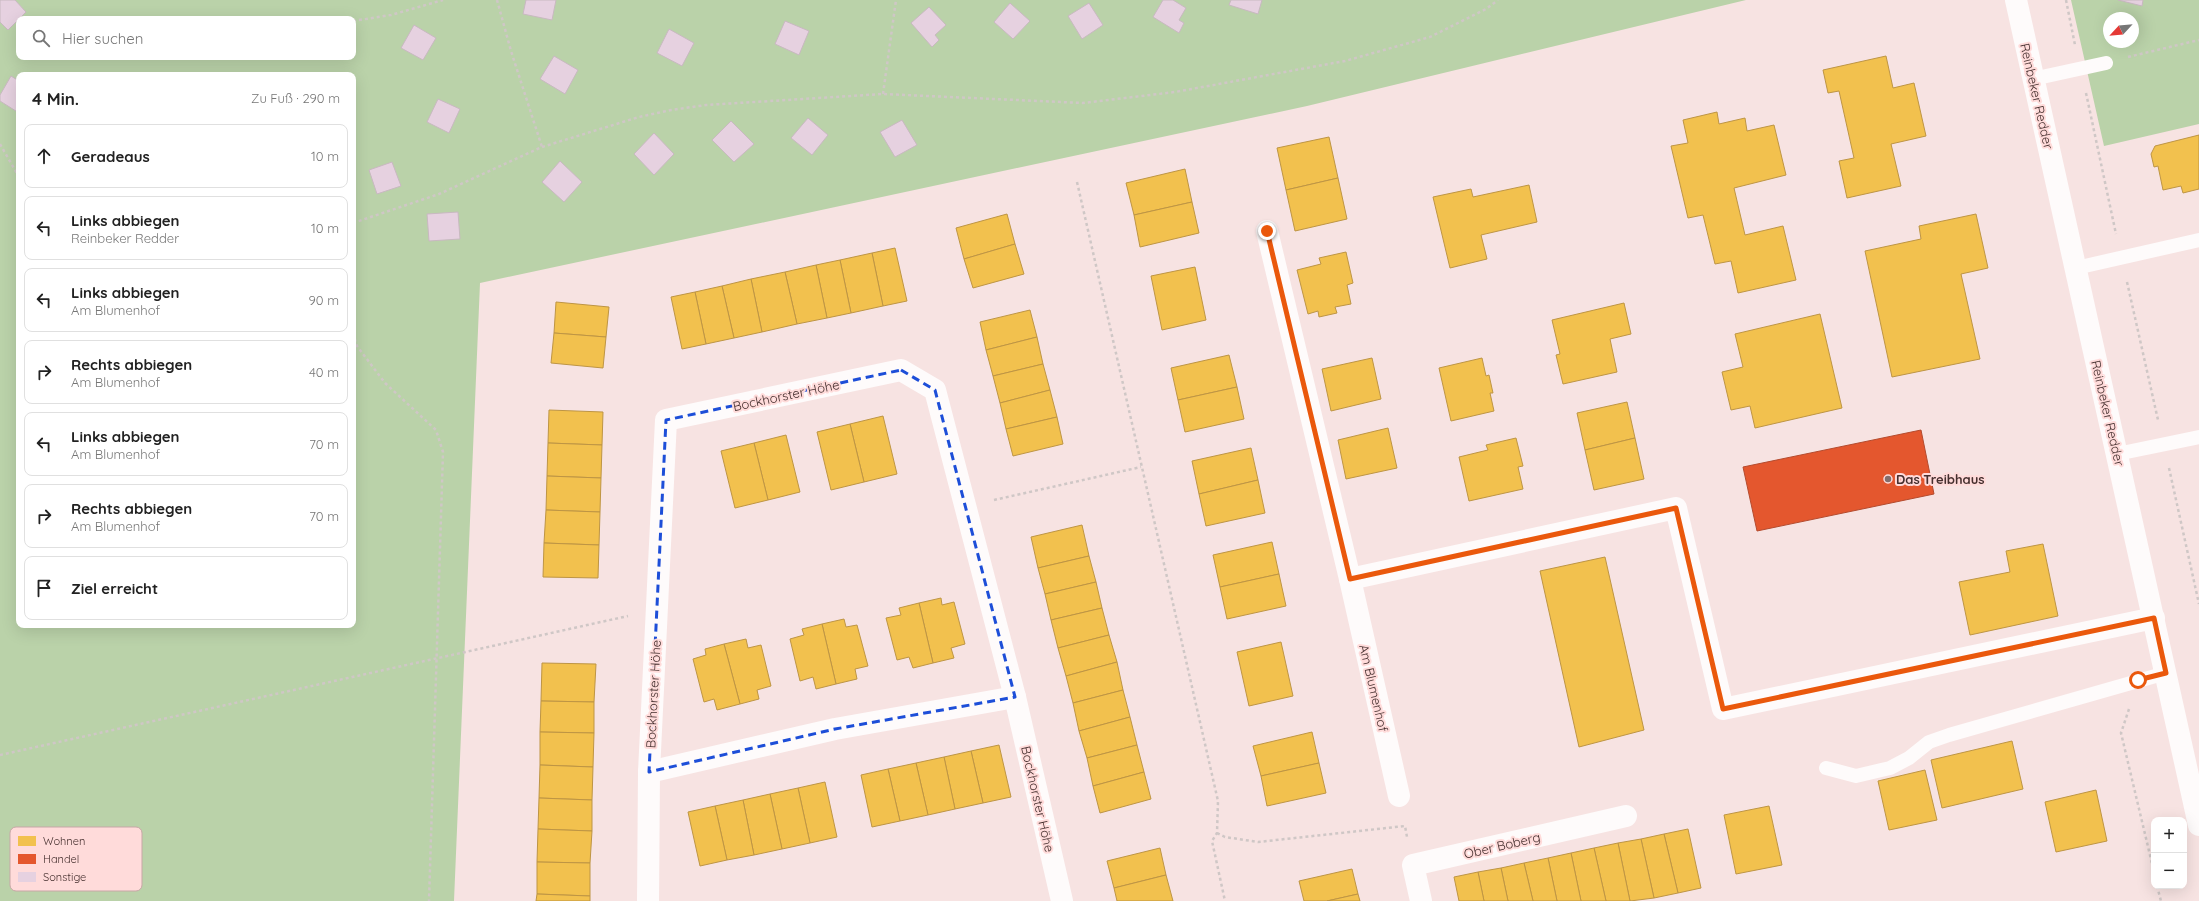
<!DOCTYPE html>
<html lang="de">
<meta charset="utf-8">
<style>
:root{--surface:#fff;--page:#f2f2f2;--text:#222;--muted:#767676;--line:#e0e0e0}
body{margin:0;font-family:Quicksand,sans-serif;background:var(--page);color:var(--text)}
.controls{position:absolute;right:12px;bottom:12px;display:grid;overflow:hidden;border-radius:8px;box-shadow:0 4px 16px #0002}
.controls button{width:36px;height:36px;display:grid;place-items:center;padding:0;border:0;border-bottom:1px solid var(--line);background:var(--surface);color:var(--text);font:20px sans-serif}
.compass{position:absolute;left:2103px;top:12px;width:36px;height:36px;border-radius:50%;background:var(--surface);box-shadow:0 4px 16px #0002;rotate:244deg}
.stop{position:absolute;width:12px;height:12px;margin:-9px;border:3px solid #ea580c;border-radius:50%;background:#fff}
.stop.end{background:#ea580c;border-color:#fff;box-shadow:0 1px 4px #0008}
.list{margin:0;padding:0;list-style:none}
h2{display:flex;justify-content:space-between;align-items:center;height:52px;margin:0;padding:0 16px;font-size:17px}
h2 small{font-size:13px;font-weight:400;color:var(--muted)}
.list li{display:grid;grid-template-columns:26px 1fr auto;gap:12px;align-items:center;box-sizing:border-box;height:64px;margin:0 8px 8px;padding:0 8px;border:1px solid var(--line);border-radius:8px}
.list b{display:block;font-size:15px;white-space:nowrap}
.list p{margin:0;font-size:13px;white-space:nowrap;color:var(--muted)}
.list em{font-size:13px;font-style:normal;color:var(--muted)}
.icon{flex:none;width:22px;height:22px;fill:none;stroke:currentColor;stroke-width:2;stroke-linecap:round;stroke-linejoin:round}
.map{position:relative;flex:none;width:2199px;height:901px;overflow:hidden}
.search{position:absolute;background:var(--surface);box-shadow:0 4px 16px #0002;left:16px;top:16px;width:340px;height:44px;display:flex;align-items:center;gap:10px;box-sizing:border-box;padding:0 14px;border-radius:8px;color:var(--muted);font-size:15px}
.panel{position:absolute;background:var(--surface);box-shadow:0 4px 16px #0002;left:16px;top:72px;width:340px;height:556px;border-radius:8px}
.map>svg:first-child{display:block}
</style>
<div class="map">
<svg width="2199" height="901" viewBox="0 0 2199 901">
<rect width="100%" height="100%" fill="#f7e3e2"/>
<!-- green -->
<g fill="#bad2a9" fill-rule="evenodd">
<path d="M0,0H1746L1307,106L480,283L454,901H0ZM19,19H353V57H19ZM19,75H353V625H19Z"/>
<path d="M2071,0H2199V124L2104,146ZM2109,18H2133V42H2109Z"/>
</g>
<!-- homes -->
<g fill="#f2c14e" stroke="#be9544">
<path d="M1886,56L1893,88L1914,83L1926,136L1891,144L1901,186L1847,198L1839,161L1854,158L1839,91L1828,93L1823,70Z"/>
<path d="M1717,112L1719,124L1745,118L1747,131L1774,125L1786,175L1734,188L1745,235L1783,226L1796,280L1738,293L1731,261L1715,264L1703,215L1688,218L1671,146L1688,143L1683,120Z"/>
<path d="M2199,135V189L2183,193L2181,186L2163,190L2158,166L2154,167L2151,154L2155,146Z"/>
<path d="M1329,137L1338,178L1286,190L1277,148Z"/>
<path d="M1185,169L1192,202L1134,215L1126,183Z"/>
<path d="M1338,178L1347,219L1295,231L1286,190Z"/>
<path d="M1529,185L1537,222L1481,235L1487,259L1450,268L1433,197L1471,189L1473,197Z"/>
<path d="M1192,202L1199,233L1140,247L1134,215Z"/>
<path d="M1007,214L1015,244L964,259L956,228Z"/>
<path d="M1976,214L1988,268L1961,274L1980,359L1892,377L1865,251L1921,239L1919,226Z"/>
<path d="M1015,244L1024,274L973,288L964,259Z"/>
<path d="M895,248L907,301L883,306L872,253Z"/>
<path d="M1346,252L1353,283L1347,285L1351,304L1335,307L1337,313L1319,317L1318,311L1308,314L1297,270L1321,264L1319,258Z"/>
<path d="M872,253L883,306L851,313L840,260Z"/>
<path d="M840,260L851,313L827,318L816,265Z"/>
<path d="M816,265L827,318L797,324L785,272Z"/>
<path d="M1195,267L1206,320L1162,330L1151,276Z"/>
<path d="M785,272L797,324L762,332L751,279Z"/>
<path d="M751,279L762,332L734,338L722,286Z"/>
<path d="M722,286L734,338L706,344L695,292Z"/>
<path d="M695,292L706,344L682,349L671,297Z"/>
<path d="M556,302L609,307L606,337L554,333Z"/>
<path d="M1624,303L1631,334L1610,339L1617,372L1563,384L1556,355L1560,354L1552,320Z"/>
<path d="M1030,310L1037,337L986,350L980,322Z"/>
<path d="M1820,314L1842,408L1755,428L1750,406L1731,410L1722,372L1743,367L1735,334Z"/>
<path d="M554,333L606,337L603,368L551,363Z"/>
<path d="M1037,337L1043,364L993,376L986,350Z"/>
<path d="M1229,355L1237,387L1178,400L1171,368Z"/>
<path d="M1372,358L1381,399L1331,411L1322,369Z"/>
<path d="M1482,358L1486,376L1489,375L1493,393H1490L1494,411L1451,421L1439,368Z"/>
<path d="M1043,364L1050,390L1000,403L993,376Z"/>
<path d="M1237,387L1244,419L1185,432L1178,400Z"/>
<path d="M1050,390L1057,417L1006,429L1000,403Z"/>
<path d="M1627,402L1635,438L1585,450L1577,413Z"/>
<path d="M549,410L603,412L602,445L548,443Z"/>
<path d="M883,416L897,474L864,482L850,424Z"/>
<path d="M1057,417L1063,444L1013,456L1006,429Z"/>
<path d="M850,424L864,482L831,490L817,432Z"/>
<path d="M1388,428L1397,468L1346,479L1338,440Z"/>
<path d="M786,435L800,492L768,500L754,443Z"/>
<path d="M1516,438L1523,466L1518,467L1523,489L1469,501L1459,457L1488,450L1486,445Z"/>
<path d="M1635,438L1644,479L1594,490L1585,450Z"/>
<path d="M548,443L602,445L601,478L547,476Z"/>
<path d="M754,443L768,500L735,508L721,451Z"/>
<path d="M1251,448L1258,480L1199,494L1192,461Z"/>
<path d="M547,476L601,478L600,512L546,510Z"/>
<path d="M1258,480L1265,513L1206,526L1199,494Z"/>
<path d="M546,510L600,512L599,545L544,543Z"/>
<path d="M1082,525L1089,556L1038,568L1031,537Z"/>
<path d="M1272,542L1279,574L1220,587L1213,555Z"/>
<path d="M544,543L599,545L598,578L543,577Z"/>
<path d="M2043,544L2058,616L1970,635L1959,582L2010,572L2006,551Z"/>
<path d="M1089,556L1096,582L1045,594L1038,568Z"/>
<path d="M1605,557L1644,730L1579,747L1540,571Z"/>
<path d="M1279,574L1286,606L1227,619L1220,587Z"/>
<path d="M1096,582L1102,608L1051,620L1045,594Z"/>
<path d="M941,598L942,605L954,602L965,644L951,648L954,658L933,663L919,603Z"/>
<path d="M919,603L933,663L913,668L909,657L897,660L886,618L901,615L899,608Z"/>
<path d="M1102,608L1109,635L1058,648L1051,620Z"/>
<path d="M844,619L846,627L857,625L868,666L855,669L857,679L836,684L822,624Z"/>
<path d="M822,624L836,684L816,689L813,677L800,681L790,639L804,635L802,629Z"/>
<path d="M1109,635L1117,662L1066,676L1058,648Z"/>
<path d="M746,639L748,648L761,645L771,686L757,690L759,699L740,704L724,644Z"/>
<path d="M1281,642L1293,696L1249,706L1237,652Z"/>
<path d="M724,644L740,704L717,710L714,699L704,702L693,659L706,655L705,649Z"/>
<path d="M1117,662L1123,690L1073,703L1066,676Z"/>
<path d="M542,663L596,664L594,702L541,701Z"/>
<path d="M1123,690L1130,717L1079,731L1073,703Z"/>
<path d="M541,701L594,702V733L540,732Z"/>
<path d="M1130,717L1137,745L1087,758L1079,731Z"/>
<path d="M540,732L594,733L593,767L540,765Z"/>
<path d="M1312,732L1319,763L1261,776L1253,746Z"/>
<path d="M2012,741L2023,789L1942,808L1931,760Z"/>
<path d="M999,745L1011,797L983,803L971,751Z"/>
<path d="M1137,745L1144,772L1093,786L1087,758Z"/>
<path d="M971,751L983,803L955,809L944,757Z"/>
<path d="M944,757L955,809L928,815L916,763Z"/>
<path d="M916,763L928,815L900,821L888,769Z"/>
<path d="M1319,763L1326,793L1267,806L1261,776Z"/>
<path d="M540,765L593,767L592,800L539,798Z"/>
<path d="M888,769L900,821L872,827L861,775Z"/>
<path d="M1925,770L1937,820L1889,830L1878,781Z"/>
<path d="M1144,772L1151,799L1100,813L1093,786Z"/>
<path d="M825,782L837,837L810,843L798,788Z"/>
<path d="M798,788L810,843L782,849L770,794Z"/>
<path d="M2096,790L2107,841L2056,852L2045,802Z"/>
<path d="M770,794L782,849L754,855L743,800Z"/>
<path d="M539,798L592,800V831L538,829Z"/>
<path d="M743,800L754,855L727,860L715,806Z"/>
<path d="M715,806L727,860L700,866L688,812Z"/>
<path d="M1769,806L1782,865L1736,874L1724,815Z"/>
<path d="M538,829L592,831L590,863L537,862Z"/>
<path d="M1688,829L1701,888L1678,893L1664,834Z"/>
<path d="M1664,834L1678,893L1654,898L1641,839Z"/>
<path d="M1641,839L1654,898L1630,901L1618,843Z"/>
<path d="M1618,843L1630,901H1606L1594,848Z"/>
<path d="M1160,848L1166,875L1114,888L1107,861Z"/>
<path d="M1594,848L1606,901H1581L1571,853Z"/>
<path d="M1571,853L1581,901H1557L1548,858Z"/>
<path d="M1548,858L1557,901H1533L1524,863Z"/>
<path d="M537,862L590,863V896L537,894Z"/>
<path d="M1524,863L1533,901H1508L1501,868Z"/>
<path d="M1501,868L1508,901H1484L1478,872Z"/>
<path d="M1352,869L1358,894L1327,901H1304L1299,881Z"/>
<path d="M1478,872L1484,901H1459L1454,877Z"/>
<path d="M1166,875L1173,901H1117L1114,888Z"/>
<path d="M537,894L590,896V901H536Z"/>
<path d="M1358,894L1360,901H1327Z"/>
</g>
<!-- shops -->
<path fill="#e4572e" stroke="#b44b2e" d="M1921,430L1934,494L1757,531L1743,467Z"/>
<!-- building -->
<g fill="#e6d1e0" stroke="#c8b9c0">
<path d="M0,0H15L26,12L8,30L0,22Z"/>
<path d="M526,0H556L552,20L523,14Z"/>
<path d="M1163,0H1173L1186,8L1179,20L1184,23L1179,33L1153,17Z"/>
<path d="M1231,0H1262L1258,14L1229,5Z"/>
<path d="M2118,0H2143L2142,6Z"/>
<path d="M1010,3L1030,21L1013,39L994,22Z"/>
<path d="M1089,3L1103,25L1082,39L1068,16Z"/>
<path d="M929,7L946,25L935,35L939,40L932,47L911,23Z"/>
<path d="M785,21L809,31L799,55L775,44Z"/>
<path d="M414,25L436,38L423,60L401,48Z"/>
<path d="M669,29L694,43L682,66L657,53Z"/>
<path d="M554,56L578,70L565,94L540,79Z"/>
<path d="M11,76L19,81V113L0,101V95Z"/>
<path d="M438,99L460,109L449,133L427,122Z"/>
<path d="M808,118L828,135L812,155L791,138Z"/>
<path d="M902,120L917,145L895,157L880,132Z"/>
<path d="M731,121L754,144L734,162L712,140Z"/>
<path d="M654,133L674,154L654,175L634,154Z"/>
<path d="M560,161L582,182L564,202L542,182Z"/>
<path d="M392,162L401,186L377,194L369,170Z"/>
<path d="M458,212L460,239L429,241L427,214Z"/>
</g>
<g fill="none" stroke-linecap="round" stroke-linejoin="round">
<!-- path -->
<g stroke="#cfc7c6" stroke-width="2.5" stroke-dasharray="3 3" stroke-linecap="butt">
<path d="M497,0L511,51L542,147"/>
<path d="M2066,0L2075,45"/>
<path d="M353,21L391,15L443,0"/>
<path d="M2128,57L2199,40"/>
<path d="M2086,93L2116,234"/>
<path d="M883,94L896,0"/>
<path d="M0,144L19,177"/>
<path d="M1077,182L1218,801L1217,833L1212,841L1225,901"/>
<path d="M353,223L439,194L542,147L639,117L671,110L706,105L883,94L1083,103L1175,92L1345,61L1430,37L1486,9L1498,0"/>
<path d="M2127,282L2158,420"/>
<path d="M353,333L357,346L385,383L436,430L443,452L429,901"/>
<path d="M2169,468L2199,604"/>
<path d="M994,500L1141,467"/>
<path d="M2129,709L2121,733L2154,872"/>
<path d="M0,755L628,616"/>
<path d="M1217,833L1225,837L1258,842L1405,826L1407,837"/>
<path d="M2157,886L2161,901"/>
</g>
<!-- service -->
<g stroke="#fefbfb" stroke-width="14">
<path d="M2033,79L2106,63"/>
<path d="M2076,268L2199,240"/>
<path d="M2117,454L2199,437"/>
<path d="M1826,768L1856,776L1890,768L1909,758L1929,742L1949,735L2166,673"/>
</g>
<!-- minor -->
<g stroke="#fefbfb" stroke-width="22">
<path d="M1267,231L1350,579"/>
<path d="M649,772L835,729L1015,697"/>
<path d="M1399,796L1350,579L1676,508L1723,709L2154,618"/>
<path d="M648,901L649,772L666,420L901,370L935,390L1015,697L1062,901"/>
<path d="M1421,901L1413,865L1626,816"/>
</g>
<!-- secondary -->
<path stroke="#fefbfb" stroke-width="22" d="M2016,0L2199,825"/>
</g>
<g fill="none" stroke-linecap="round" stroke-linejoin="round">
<!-- route -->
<path stroke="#ea580c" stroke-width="5" d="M1267,231L1350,579L1676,508L1723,709L2154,618L2166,673L2138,680"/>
</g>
<!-- marked area -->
<path fill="none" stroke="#1d4ed8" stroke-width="3" stroke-dasharray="8 5" stroke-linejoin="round" d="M901,370L935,390L1015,697L835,729L649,772L666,420Z"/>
<!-- markers -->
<circle fill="#836e6d" stroke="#ffdbda" stroke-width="1.5" cx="1888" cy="479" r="4"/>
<g text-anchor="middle" stroke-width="4" stroke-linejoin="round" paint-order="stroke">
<!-- street labels -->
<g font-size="13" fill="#452f2e" stroke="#ffdbda">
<text transform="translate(2037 96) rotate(77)" y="5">Reinbeker Redder</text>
<text transform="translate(786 395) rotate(-12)" y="5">Bockhorster Höhe</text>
<text transform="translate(2108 413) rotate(77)" y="5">Reinbeker Redder</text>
<text transform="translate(1374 688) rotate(77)" y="5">Am Blumenhof</text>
<text transform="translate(653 694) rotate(-87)" y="5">Bockhorster Höhe</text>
<text transform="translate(1038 799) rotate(77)" y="5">Bockhorster Höhe</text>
<text transform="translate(1502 845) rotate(-13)" y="5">Ober Boberg</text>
</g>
<!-- poi labels -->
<g font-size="13" font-weight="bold" fill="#452f2e" stroke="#ffdbda" text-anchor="start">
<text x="1896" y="484">Das Treibhaus</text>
</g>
</g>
<!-- legend -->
<rect x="10" y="827" width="132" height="64" rx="6" fill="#ffdbda" stroke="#c7a7a6" stroke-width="1"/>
<rect x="18" y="836" width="18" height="10" fill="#f2c14e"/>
<rect x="18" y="854" width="18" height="10" fill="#e4572e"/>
<rect x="18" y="872" width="18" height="10" fill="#e6d1e0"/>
<g font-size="11" fill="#452f2e">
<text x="43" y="845">Wohnen</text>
<text x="43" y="863">Handel</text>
<text x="43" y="881">Sonstige</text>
</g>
</svg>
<div class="controls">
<button>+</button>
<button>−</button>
</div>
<svg class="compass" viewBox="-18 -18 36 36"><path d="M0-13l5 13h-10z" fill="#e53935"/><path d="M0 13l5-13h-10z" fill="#767676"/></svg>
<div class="stop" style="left:2138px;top:680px"></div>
<div class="stop end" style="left:1267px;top:231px"></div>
<div class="search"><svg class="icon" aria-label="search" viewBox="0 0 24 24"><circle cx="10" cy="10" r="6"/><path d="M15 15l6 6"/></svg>Hier suchen</div>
<section class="panel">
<h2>4 Min.<small>Zu Fuß · 290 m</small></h2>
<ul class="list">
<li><svg class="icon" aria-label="ahead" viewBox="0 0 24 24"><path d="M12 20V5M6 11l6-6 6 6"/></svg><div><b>Geradeaus</b></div><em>10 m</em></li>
<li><svg class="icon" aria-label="left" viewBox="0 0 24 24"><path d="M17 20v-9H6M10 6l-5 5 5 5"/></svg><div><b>Links abbiegen</b><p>Reinbeker Redder</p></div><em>10 m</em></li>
<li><svg class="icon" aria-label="left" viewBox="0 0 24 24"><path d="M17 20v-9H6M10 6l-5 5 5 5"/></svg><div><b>Links abbiegen</b><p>Am Blumenhof</p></div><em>90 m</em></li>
<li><svg class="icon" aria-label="right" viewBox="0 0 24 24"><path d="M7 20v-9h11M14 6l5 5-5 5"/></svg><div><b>Rechts abbiegen</b><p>Am Blumenhof</p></div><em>40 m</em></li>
<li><svg class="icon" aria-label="left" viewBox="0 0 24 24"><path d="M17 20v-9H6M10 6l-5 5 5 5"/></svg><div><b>Links abbiegen</b><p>Am Blumenhof</p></div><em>70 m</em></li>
<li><svg class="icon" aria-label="right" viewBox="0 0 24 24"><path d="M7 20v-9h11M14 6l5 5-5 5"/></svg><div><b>Rechts abbiegen</b><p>Am Blumenhof</p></div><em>70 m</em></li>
<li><svg class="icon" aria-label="arrive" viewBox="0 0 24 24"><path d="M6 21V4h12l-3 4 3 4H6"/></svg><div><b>Ziel erreicht</b></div></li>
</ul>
</section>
</div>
